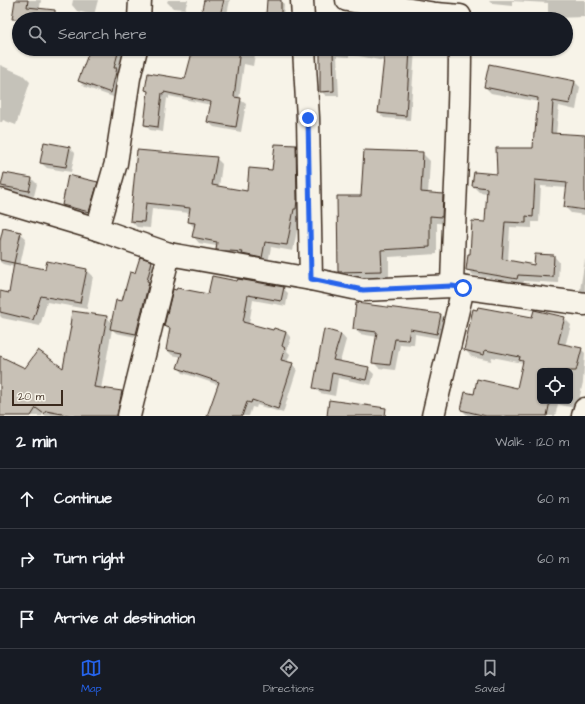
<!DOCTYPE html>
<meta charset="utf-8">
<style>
:root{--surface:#171b24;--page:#20242c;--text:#f1f3f6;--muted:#9ea1a6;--line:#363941;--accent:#2563eb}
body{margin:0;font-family:"Architects Daughter",sans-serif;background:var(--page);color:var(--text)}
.controls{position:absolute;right:12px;bottom:12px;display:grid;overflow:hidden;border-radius:6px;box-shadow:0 1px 3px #0004}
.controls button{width:36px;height:36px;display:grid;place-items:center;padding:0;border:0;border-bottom:1px solid var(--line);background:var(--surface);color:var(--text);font:20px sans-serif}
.scale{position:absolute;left:12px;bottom:10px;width:51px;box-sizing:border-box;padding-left:4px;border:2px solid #3b2a1e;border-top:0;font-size:11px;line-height:14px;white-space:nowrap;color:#3b2a1e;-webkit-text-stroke:3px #f7f3e8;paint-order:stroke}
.stop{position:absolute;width:12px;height:12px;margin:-9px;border:3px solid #2563eb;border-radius:50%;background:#fff}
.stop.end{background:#2563eb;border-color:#fff;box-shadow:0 1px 4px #0008}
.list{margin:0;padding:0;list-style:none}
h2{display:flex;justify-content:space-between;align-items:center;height:52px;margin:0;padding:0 16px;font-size:17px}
h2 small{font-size:13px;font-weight:400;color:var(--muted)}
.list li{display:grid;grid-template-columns:26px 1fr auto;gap:12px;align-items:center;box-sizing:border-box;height:60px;padding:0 16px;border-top:1px solid var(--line)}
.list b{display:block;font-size:15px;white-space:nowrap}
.list em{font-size:13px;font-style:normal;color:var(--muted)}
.icon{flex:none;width:22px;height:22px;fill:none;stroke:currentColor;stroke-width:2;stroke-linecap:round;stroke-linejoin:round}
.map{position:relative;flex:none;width:585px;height:416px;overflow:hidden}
.search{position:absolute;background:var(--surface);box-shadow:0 1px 3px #0004;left:12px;right:12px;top:12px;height:44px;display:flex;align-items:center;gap:10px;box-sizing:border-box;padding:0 14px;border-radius:22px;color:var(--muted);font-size:15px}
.sheet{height:232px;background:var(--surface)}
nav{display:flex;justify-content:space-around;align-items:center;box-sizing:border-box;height:56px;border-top:1px solid var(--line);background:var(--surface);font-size:11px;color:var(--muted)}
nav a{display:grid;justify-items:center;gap:2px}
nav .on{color:var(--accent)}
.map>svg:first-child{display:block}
</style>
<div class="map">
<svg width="585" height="416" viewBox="0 0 585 416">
<rect width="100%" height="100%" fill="#f7f3e8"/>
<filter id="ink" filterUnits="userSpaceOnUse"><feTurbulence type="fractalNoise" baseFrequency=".025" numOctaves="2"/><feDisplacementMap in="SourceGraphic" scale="8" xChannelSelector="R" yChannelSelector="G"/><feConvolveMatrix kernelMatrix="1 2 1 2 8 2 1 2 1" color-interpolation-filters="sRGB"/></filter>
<g filter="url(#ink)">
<!-- shadow -->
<g fill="#0003" fill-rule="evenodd">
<path d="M27,0H41L38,19H19V38L17,36L16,26Z"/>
<path d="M73,0H98L94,15L77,11L72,5Z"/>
<path d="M168,0H188L185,9L173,8L167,2Z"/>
<path d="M225,0H230L226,19H220Z"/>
<path d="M489,0H585V17L554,18L548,12V3L512,1V6L493,4Z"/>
<path d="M268,1H281L284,4L283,19H267Z"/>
<path d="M324,16H331L334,19H324Z"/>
<path d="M86,49H126L116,98L85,87L79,81L89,56L85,52Z"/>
<path d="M193,49H256L253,66L244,64L239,99L246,104L241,132L214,127L208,122L211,105L169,96V99L167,98L163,132L150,130L145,125L149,93L146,90L186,80Z"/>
<path d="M321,49H415L410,120L384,118L379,113L384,61L349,54V57L337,56L339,96H326L321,91Z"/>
<path d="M0,65L23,75L30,82L16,125L3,120L2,122H0Z"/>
<path d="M575,82L580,87L576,110L559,106L556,134L585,136V215L571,213L565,207L567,188L541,186L539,222H532V228L510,227L508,261L535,267L554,256L559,262L558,283L524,281L523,284L473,275L467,269L471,256L486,223L488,193L479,192L473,186L498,175L534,149L539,102L491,93L485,87Z"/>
<path d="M296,146L302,153L300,215L293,251L271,247L268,263L223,255L217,249V246L199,243L193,236L195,228L189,222L190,213L152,209L150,228L137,227L131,221L138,151L216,158L222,164L219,187L248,192L273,171Z"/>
<path d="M70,148L75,153L71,172L47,168L41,163Z"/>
<path d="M422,153L430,161L428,194L443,195L450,203L449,224L437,223V254L389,257V278L347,279L339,271L362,197Z"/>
<path d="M31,178L37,184L34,196L8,192L2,186Z"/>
<path d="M97,182L103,188L94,217L69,211L63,205Z"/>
<path d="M20,233L26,238L20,265L46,270H87L93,276L87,309L47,302L40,326L2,318L0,316V292L10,294L15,267L3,264L0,262V246Z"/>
<path d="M140,258L152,262L157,267L141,338L116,333L112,329L101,389L122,392L128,399L124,416H46L43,414L42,416H3L0,406V357L25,370L64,369L107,317L112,323L136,274Z"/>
<path d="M585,259V296L580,290Z"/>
<path d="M238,282L283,288L288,293L286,306L253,300L249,324L274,331L286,332L291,338L287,351L290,354L287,363L292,364L297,369L283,413L257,405L256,408L252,407L249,416H208L219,385L183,373L178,367L182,357L172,355L167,350L171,332L165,326L209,296Z"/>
<path d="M441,315L446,321L443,339L415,334L414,345L400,344L395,370L379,368L373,362L378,337L360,334L354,329Z"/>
<path d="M532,318H564L571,325L565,346L581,349L585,353L583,382L577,409L558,404L555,416H468L462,410L474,395L518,389L523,363L492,357L491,361L472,357L465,350ZM540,371H570V401H540Z"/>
<path d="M341,334L346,340L340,362L368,368L374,374L371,385L338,378L335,396L320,393L314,388Z"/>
</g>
<!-- building -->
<g fill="#c8c1b6" stroke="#3b2a1e">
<path d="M15,0H28L27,7L55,10V19H12Z"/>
<path d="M204,0H224L219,19H200Z"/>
<path d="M267,0H281V15L266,14Z"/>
<path d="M90,49H119L114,68H117L111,93L78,81Z"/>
<path d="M193,49H240L234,97L241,98L236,127L207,122L211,102L164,92V94L162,93L158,127L144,125L148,91L145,90L148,73L185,79Z"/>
<path d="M320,49H333L334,91L320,92Z"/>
<path d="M385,49H410L406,116L378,113Z"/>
<path d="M489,64L575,81L570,104L553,101L551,133L585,135V210L564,207L567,183L535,180L533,217L526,216V223L505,222L502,259L534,265L535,254L554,255L553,277L518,275L517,279L466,270L468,254H470L472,221L485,222L487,188L472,186L474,172L497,174L496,148H533L534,133H535L538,98L484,87Z"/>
<path d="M44,142L70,147L66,167L40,163Z"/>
<path d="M275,144L296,145L297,199L296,209H294L287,245L265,242L262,258L242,254L243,252L216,250L217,242L192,237L195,223L188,222L190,208L146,203L144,222L130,221L137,150L217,157L212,185L247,191L249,168L272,170Z"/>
<path d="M364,150L423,152L421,192L443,194L442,217L430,216V247L381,250L382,271L338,272L337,196H361Z"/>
<path d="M4,173L32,178L29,191L1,186Z"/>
<path d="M68,175L98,182L89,212L62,205Z"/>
<path d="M3,228L21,232L14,263L0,260V241Z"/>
<path d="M140,257L152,261L147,281L149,282L136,334L110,329L116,300L122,301L130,272L135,273Z"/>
<path d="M47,261L87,269L80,303L41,296L33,320L0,312V291L9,293L14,263L45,269Z"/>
<path d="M212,276L237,281L238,279L284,287L281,301L248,295L243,322L273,330L274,328L286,332L282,346L285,348L281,360L293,363L278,409L252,400L251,403L247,402L242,416H207L219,382L177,368L182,353L166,350L170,328L164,326L173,289L176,290L177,288L208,294Z"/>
<path d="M356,303L441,314L437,334L410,329L408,340L395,339L390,365L372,363L377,332L353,329Z"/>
<path d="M478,307L532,317L534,310L565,317L558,343L582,348L576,371H540V401H550L547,416H486L461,410L465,392L474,394L477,379L517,388L523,361L519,360L520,357L485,350L484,355L464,350L473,309L477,310Z"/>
<path d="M72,311L107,316L94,387L122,391L117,416H73L46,411L44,414L36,408L31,416H0V356L25,368L38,350L63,368L71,326H70Z"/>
<path d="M324,329L341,334L333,360L369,367L366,380L332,373L329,391L313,388Z"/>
<path d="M329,400L386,408L385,416H327Z"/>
</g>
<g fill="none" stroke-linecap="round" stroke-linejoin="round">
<!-- minor casing -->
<g stroke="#3b2a1e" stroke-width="25">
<g id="minor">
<path d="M302,0L303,19"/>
<path d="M347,0L436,14L460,16"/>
<path d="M139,19L140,0"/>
<path d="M304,49L308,118L311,279"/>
<path d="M0,200L97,229L169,254L311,279L363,290L452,286L585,304"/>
<path d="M97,229L116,163L129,78L136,49"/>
<path d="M452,286C454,207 460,128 460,49"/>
<path d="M129,416L169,254"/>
<path d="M433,416L463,288"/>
<path d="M583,416L585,409"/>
</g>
</g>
<!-- minor -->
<use href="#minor" stroke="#f7f3e8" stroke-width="22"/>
</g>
</g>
<g fill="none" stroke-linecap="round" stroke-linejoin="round" filter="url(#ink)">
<!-- route -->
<path stroke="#2563eb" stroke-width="5" d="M308,118L311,279L363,290L452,286L463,288"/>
</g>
</svg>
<div class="controls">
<button><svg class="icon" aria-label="locate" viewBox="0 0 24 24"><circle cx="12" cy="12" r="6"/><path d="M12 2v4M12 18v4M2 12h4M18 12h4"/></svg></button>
</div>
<div class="scale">20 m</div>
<div class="stop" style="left:463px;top:288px"></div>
<div class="stop end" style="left:308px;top:118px"></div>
<div class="search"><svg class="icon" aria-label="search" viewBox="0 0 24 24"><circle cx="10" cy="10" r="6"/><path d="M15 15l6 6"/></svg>Search here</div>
</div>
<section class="sheet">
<h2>2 min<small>Walk · 120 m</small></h2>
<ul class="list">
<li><svg class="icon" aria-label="ahead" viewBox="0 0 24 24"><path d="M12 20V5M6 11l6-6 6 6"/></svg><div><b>Continue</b></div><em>60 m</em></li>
<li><svg class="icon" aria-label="right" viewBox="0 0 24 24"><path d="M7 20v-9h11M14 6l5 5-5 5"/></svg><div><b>Turn right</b></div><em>60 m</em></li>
<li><svg class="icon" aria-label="arrive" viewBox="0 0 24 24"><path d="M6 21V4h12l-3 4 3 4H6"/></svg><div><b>Arrive at destination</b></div></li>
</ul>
</section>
<nav>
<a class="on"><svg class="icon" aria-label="map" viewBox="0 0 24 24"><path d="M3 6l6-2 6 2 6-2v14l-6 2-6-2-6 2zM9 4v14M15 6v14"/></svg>Map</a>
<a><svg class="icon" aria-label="directions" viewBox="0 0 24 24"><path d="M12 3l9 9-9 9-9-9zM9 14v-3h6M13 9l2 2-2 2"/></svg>Directions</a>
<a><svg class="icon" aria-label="saved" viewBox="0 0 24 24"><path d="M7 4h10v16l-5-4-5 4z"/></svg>Saved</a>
</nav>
